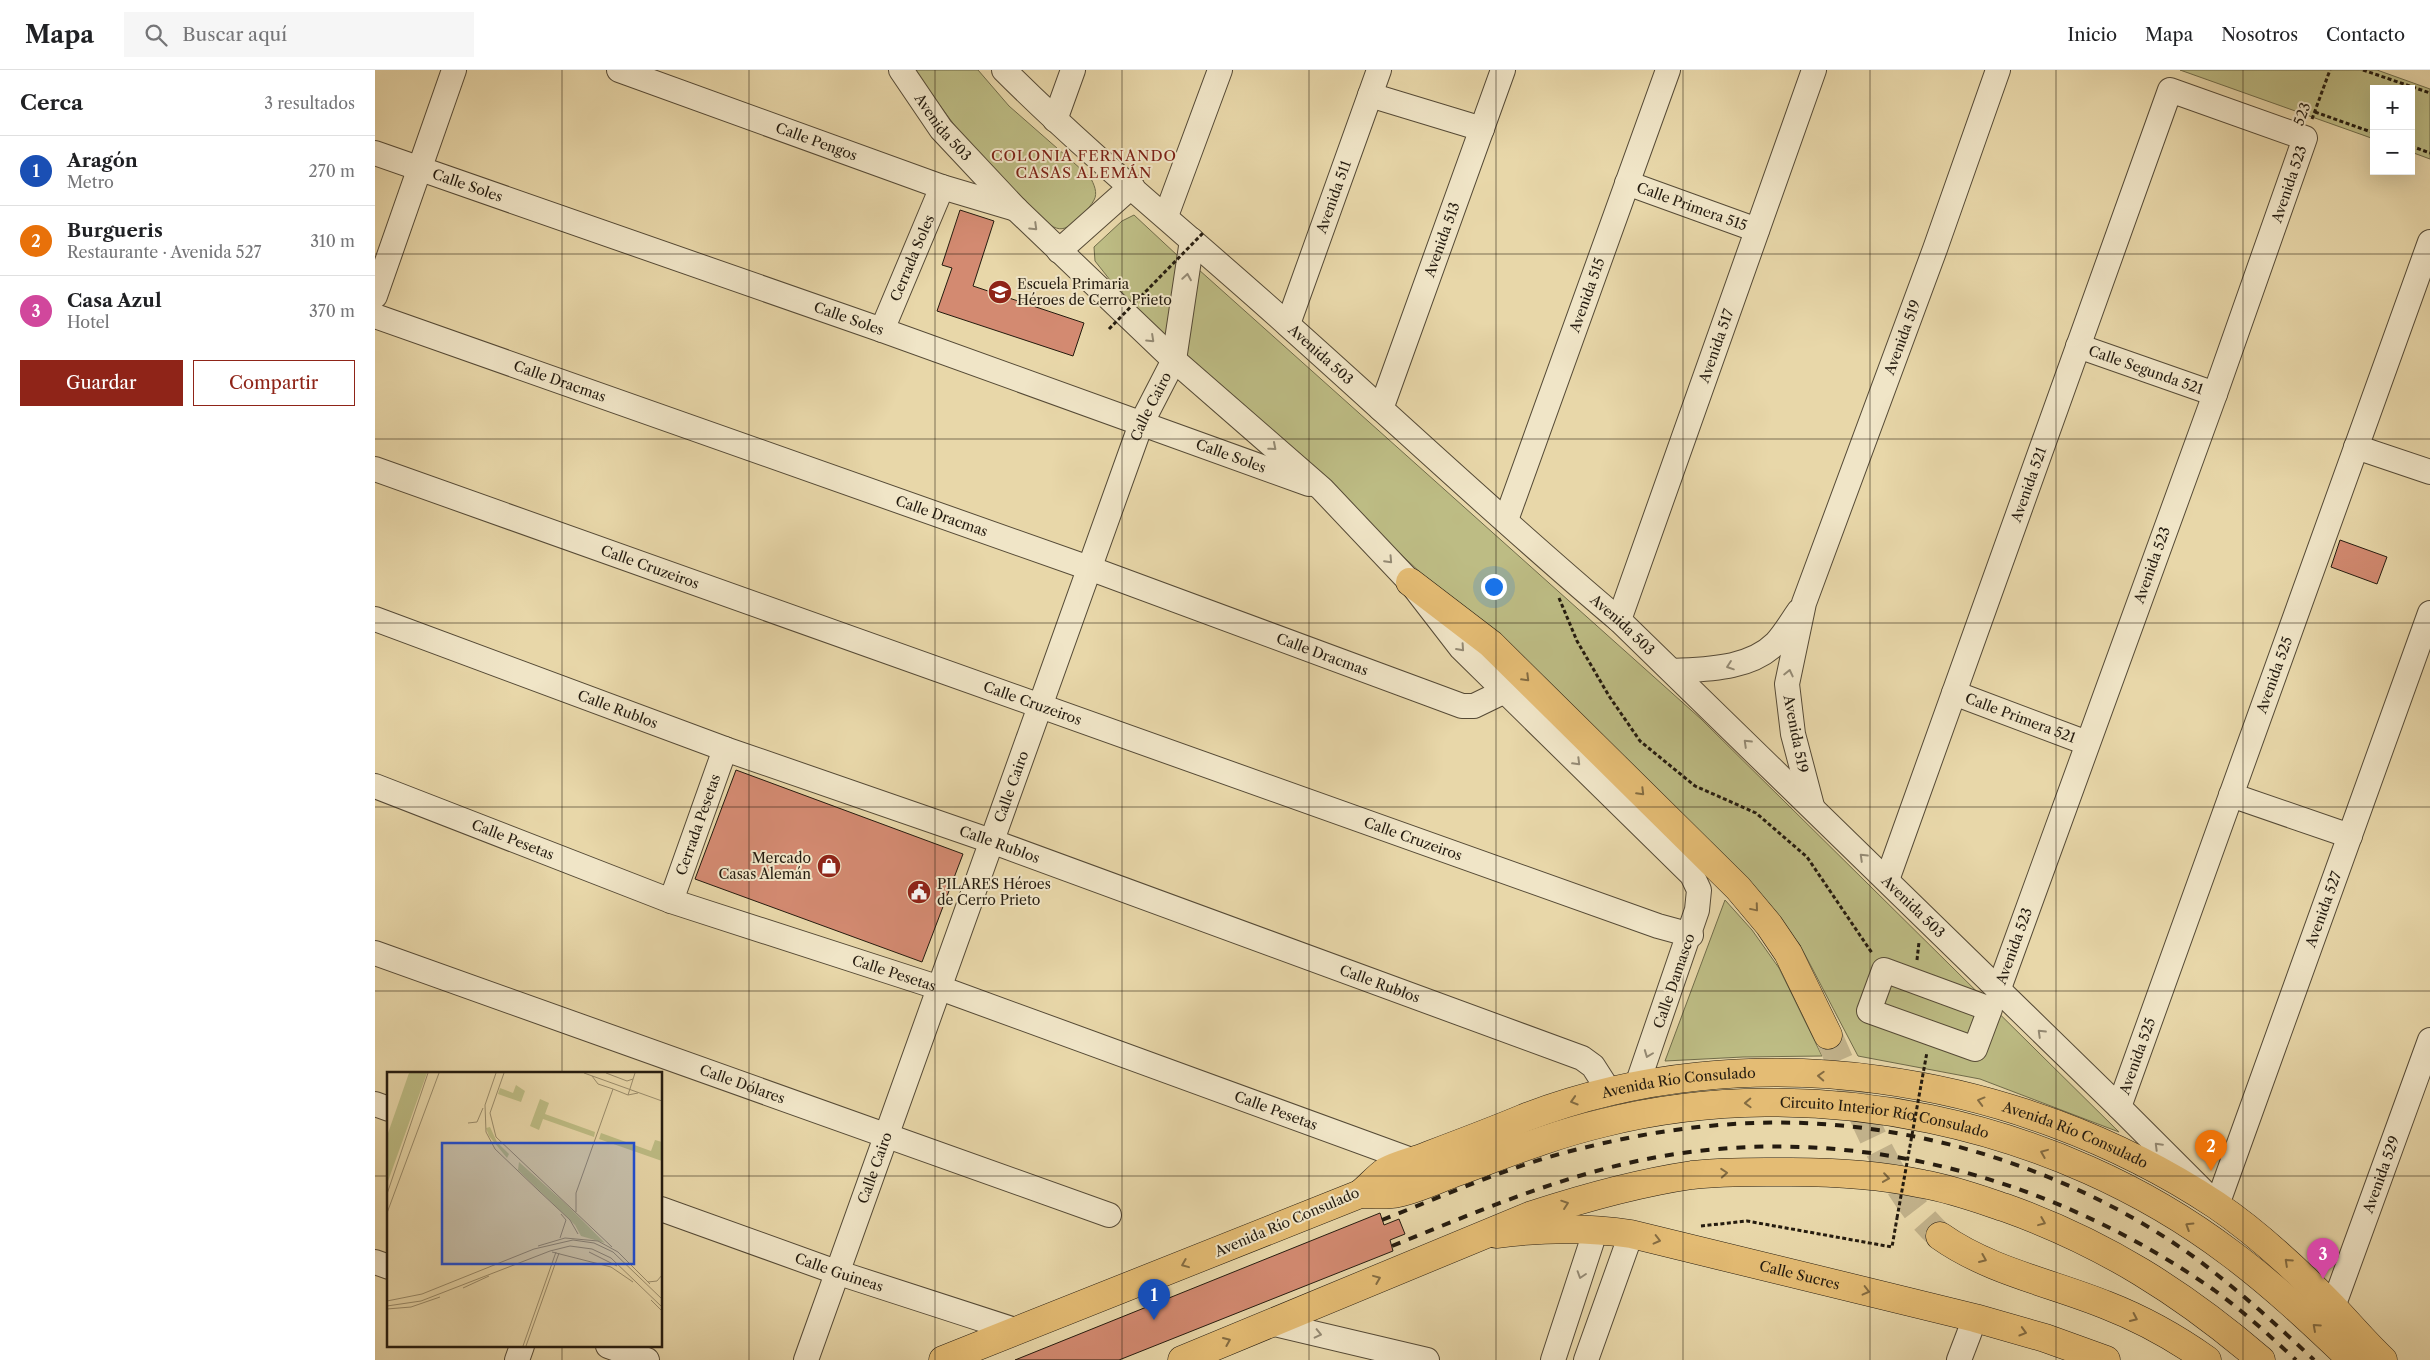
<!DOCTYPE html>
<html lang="es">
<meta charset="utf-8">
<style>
:root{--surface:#fff;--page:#f6f6f6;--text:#202124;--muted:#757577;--line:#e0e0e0;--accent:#8f2418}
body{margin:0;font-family:"Libre Caslon Text",serif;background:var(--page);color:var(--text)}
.controls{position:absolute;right:15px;top:15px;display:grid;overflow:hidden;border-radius:0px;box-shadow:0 5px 20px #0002}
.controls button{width:45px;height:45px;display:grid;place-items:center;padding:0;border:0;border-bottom:1px solid var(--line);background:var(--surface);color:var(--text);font:25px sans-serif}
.you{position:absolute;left:1118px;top:516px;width:18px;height:18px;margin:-12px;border:4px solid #fff;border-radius:50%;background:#1a73e8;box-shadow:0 0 0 8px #1a73e833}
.badge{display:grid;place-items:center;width:32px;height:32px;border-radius:50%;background:var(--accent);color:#fff;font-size:16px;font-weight:700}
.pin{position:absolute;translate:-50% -41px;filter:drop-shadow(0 1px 2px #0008)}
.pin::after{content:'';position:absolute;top:26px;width:18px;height:15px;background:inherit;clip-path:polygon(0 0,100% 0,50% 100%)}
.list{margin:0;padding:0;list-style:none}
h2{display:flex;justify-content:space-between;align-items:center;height:65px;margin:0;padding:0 20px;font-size:21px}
h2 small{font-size:16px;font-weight:400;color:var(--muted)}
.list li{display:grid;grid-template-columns:32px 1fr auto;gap:15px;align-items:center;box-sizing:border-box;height:70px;padding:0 20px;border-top:1px solid var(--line)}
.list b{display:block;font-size:19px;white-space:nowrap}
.list p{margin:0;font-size:16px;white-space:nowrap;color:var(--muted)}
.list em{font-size:16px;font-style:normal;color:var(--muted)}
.actions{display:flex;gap:10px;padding:15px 20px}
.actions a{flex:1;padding:11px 0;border:1px solid var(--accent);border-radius:0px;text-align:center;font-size:18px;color:var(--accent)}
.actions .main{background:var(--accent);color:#fff}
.icon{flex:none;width:28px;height:28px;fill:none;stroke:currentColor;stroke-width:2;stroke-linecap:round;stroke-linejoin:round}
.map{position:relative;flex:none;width:2055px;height:1290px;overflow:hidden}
header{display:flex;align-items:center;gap:30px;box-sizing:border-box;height:70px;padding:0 25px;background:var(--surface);border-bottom:1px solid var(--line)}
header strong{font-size:24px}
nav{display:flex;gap:28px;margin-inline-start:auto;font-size:18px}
.search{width:350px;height:45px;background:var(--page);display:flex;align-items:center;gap:12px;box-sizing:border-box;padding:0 18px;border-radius:0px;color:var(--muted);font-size:19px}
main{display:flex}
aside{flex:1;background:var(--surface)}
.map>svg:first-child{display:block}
</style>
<header>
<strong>Mapa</strong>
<div class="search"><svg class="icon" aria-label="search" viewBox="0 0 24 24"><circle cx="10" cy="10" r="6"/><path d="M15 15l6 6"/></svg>Buscar aquí</div>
<nav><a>Inicio</a><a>Mapa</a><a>Nosotros</a><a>Contacto</a></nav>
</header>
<main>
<aside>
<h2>Cerca<small>3 resultados</small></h2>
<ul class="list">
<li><span class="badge" style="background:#1a4fb4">1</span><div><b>Aragón</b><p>Metro</p></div><em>270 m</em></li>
<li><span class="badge" style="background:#e8710a">2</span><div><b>Burgueris</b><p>Restaurante · Avenida 527</p></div><em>310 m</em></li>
<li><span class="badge" style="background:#d1479c">3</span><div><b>Casa Azul</b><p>Hotel</p></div><em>370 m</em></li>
</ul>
<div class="actions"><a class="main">Guardar</a><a>Compartir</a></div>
</aside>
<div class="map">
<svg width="2055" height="1290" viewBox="0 0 2055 1290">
<rect width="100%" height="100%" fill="#e8d7a9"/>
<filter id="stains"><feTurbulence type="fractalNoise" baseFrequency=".004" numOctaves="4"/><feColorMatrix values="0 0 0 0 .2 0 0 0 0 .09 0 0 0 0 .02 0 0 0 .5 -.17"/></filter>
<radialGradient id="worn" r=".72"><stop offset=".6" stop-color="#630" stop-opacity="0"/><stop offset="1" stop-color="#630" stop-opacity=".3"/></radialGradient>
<!-- green -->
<g fill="#bdbc84" stroke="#706c4a">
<path d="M539,0H603L634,36L715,107C719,114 723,123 719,130C715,138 699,155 690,158C682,161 675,155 669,150L591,71Z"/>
<path d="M1805,0H2002L2055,19V89L2036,82V19H1999V69Z"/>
<path d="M759,145L803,186L796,271L739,215L720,191L719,177L747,151Z"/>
<path d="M823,199L1326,649L1744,1062L1605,1009L1483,986L1425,875L1374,814L1239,683L812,285Z"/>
<path d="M1350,830L1377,860L1404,898L1447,986L1368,987L1290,991Z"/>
</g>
<!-- building -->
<g fill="#d38a71" stroke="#241b0f">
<path d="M585,140L619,151L598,216L709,253L698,286L562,241L577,198L567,195Z"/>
<path d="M1965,470L2012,487L2002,514L1956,497Z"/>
<path d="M361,700L588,784L547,892L320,809Z"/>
<path d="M1005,1143L1009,1155L1024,1149L1030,1164L1015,1170L1018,1181L744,1290H640Z"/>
</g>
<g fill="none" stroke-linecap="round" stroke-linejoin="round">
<!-- major-tunnel -->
<path stroke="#c1b18a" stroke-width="28" stroke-dasharray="28 14" stroke-linecap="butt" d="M1453,965C1483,1030 1511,1117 1565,1166"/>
<!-- minor casing -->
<g stroke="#554a36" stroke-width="26">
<g id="minor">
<path id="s1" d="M244,0L567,117L641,139"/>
<path id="s2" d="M526,0L566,59L641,139L799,290L947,419L1035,512L1086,578L1317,805L1324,820L1322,840L1262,1015"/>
<path id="s3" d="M629,0C719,90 819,170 913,255C1023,353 1131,455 1244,550L1744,1037L1842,1135L2055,543"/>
<path d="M995,25L1107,59"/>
<path d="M680,50L698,0"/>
<path id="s4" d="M0,83L507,260L934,414"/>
<path id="s5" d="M1252,113L1382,160"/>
<path d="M791,146L845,0"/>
<path d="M684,181L757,116"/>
<path d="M0,226L79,0"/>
<path id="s6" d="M0,246L714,498L1087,636H1099L1130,621"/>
<path id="s7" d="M913,254L1004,0"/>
<path id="s8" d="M507,260L567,117"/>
<path id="s9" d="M1703,276L1840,324"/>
<path id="s10" d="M1006,339L1128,0"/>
<path d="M1981,377L2055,402"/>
<path id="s11" d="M0,399L1283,856L1316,865"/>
<path id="s12" d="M1131,450L1293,0"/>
<path id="s13" d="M0,549L350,679L616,771L1207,988L1218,996L1234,1021"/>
<path id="s14" d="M1244,550L1439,0"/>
<path d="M1298,601C1333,599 1375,599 1401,573C1410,563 1417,551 1424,541"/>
<path id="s15" d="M1579,623L1712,673"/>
<path id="s16" d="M0,716L296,831L565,918L1039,1091"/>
<path d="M1856,725L1975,766"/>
<path id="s17" d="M1437,736L1418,664L1412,614L1429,533L1560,179L1623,0"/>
<path id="s18" d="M1512,810L1795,20L1930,68L1840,324L1623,921"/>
<path id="s19" d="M296,831L350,679"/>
<path id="s20" d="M0,883L734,1145"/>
<path d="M1509,900L1615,939L1600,979L1494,941Z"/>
<path d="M0,1034L14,1039"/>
<path id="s21" d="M1744,1037L2055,172"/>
<path id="s22" d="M286,1139L461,1202L643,1261"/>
<path d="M0,1192L14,1197"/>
<path id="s23" d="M1958,1237L2055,970"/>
<path d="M895,1253L1052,1290"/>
<path d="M233,1276L272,1290"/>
<path d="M142,1290L147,1276"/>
<path id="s24" d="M431,1290L766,354L799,290L817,170"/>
<path d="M1178,1290L1221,1159"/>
<path d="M1211,1290L1256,1164"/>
<path d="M1584,1290L1600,1248"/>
</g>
</g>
<!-- major casing -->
<g stroke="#241b0f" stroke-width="29">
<g id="major">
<path d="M1035,512L1116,574L1363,818L1394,855L1413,883L1453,965"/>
<path id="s25" d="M985,1124C994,1117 1002,1107 1011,1101C1024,1094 1040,1091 1054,1085C1086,1073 1118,1061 1149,1048C1373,961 1643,1004 1841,1135C1884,1164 1921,1199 1957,1236C1974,1254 1990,1273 2008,1290"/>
<path id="s26" d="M1121,1164C1167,1158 1210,1157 1256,1164L1600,1248L1670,1268L1731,1290"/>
<path d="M1565,1166C1614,1201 1677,1213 1731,1235C1767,1249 1801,1268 1832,1290"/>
</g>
</g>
<!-- highway casing -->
<g stroke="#241b0f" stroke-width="29">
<g id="highway">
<path id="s27" d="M568,1290L985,1124C997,1124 1012,1126 1023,1123C1042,1119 1061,1110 1079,1103C1128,1085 1177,1065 1228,1053C1438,1000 1682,1052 1855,1183C1898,1215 1938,1253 1977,1290"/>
<path d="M807,1290L1157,1145C1209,1128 1263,1113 1317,1105C1350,1101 1383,1102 1416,1102C1460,1102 1505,1105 1548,1114C1577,1119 1604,1129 1631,1138C1729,1173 1808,1223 1886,1290"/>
</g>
</g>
<!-- path -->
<g stroke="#241b0f" stroke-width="3" stroke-dasharray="4 2.5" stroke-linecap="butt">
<path d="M1988,0L2055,23"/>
<path d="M1940,42L1999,63"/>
<path d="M1937,49L1955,0"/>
<path d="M2036,76L2055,83"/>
<path d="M1184,528L1202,571L1234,626L1265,671L1320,716L1381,743L1432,787L1497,883"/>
<path d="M1542,890L1544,872"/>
<path d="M1326,1156L1372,1151L1517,1177L1522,1148"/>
</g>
<!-- minor -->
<use href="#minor" stroke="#f0e5c7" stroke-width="24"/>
<!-- major -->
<use href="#major" stroke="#e4bc74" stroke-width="28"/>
<!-- highway -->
<use href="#highway" stroke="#e4bc74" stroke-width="28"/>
<!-- rail -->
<g stroke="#241b0f" stroke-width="4" stroke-dasharray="9 9" stroke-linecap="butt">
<path d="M1007,1150C1073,1124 1139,1094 1208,1078C1264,1064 1321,1055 1379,1053C1532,1047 1695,1098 1819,1187C1861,1218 1901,1254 1939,1290"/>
<path d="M1017,1176C1099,1143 1180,1108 1267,1090C1467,1049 1673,1104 1839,1220C1868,1241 1895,1266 1921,1290"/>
</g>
<!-- path-bridge -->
<g stroke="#241b0f" stroke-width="3" stroke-dasharray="4 2.5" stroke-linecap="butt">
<path d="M734,259L829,162"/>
<path d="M1522,1148L1552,982"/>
</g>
</g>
<!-- one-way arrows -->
<defs><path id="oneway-chevron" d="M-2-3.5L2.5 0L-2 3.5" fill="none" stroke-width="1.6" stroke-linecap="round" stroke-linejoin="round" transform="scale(1.25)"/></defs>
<g stroke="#948a74">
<use href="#oneway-chevron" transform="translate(659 157) rotate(44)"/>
<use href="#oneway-chevron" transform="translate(812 207) rotate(-81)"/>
<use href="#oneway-chevron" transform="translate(776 269) rotate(43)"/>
<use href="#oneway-chevron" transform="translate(898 377) rotate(41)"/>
<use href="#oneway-chevron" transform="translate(1014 490) rotate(47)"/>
<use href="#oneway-chevron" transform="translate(1086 578) rotate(48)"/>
<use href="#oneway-chevron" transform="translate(1355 596) rotate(161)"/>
<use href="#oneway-chevron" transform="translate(1414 603) rotate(-77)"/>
<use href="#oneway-chevron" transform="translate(1372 673) rotate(-136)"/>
<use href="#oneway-chevron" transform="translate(1202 692) rotate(45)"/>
<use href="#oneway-chevron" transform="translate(1488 787) rotate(-136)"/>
<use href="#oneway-chevron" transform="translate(1666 963) rotate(-136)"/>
<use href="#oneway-chevron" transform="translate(1273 984) rotate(111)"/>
<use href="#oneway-chevron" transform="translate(1783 1076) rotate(-135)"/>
<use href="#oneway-chevron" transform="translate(1206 1205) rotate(108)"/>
<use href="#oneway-chevron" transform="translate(943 1264) rotate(13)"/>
</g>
<g stroke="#846c42">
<use href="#oneway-chevron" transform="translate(1151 608) rotate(45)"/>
<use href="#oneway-chevron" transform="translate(1266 722) rotate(45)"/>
<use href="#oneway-chevron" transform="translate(1380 838) rotate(50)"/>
<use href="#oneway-chevron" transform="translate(1446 1006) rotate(-177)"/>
<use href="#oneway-chevron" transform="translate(1199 1031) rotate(163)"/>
<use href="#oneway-chevron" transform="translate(1606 1031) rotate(-165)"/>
<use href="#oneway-chevron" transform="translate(1373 1033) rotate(178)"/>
<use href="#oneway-chevron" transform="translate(1669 1083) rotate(-158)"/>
<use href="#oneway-chevron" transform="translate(1349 1103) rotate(-4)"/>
<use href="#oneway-chevron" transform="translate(1511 1108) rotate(8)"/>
<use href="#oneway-chevron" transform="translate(1190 1134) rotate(-19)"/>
<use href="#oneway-chevron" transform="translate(1667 1152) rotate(22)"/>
<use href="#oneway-chevron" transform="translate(1814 1156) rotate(-148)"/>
<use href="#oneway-chevron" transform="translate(1282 1170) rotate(14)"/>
<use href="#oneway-chevron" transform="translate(1608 1189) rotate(23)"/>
<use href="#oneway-chevron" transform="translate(1913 1192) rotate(-137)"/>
<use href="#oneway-chevron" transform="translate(810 1194) rotate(158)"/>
<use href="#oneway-chevron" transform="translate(1002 1209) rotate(-22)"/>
<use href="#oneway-chevron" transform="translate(1491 1221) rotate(14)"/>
<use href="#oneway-chevron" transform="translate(1759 1248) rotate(25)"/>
<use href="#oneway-chevron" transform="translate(1941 1257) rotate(-138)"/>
<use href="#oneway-chevron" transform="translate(1648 1262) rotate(16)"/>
<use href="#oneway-chevron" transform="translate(852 1271) rotate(-23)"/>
</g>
<!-- grid -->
<path fill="none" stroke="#241b0f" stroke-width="1" stroke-opacity="0.55" d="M187,0V1004M374,0V1290M560,0V1290M747,0V1290M934,0V1290M1121,0V1290M1308,0V1290M1495,0V1290M1681,0V1290M1868,0V1290M0,184H2055M0,369H2055M0,553H2055M0,737H2055M0,921H2055M0,1106H14M286,1106H2055M187,1276V1290"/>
<!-- icons -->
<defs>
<g id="school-disc" transform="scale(1.25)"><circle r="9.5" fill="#8f2418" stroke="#f0e5c7"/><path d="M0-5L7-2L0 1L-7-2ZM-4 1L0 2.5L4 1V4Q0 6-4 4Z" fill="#fff"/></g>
<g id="shop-disc" transform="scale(1.25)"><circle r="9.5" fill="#8f2418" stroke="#f0e5c7"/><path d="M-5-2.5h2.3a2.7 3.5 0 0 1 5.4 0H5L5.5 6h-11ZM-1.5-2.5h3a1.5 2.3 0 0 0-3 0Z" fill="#fff"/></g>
<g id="civic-disc" transform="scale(1.25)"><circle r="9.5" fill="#8f2418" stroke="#f0e5c7"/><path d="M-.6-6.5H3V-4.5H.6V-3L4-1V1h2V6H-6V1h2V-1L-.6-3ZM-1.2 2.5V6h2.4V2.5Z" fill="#fff"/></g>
</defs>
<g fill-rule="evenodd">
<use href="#school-disc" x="625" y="222"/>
<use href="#shop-disc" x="454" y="796"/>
<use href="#civic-disc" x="544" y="822"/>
</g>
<g text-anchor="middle" stroke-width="4" stroke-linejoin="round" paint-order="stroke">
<!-- street labels -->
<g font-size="14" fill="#241b0f" stroke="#f0e5c7">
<text transform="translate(1927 44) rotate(-69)" y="5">523</text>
<text dy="5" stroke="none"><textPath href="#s2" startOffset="71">Avenida 503</textPath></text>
<text dy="5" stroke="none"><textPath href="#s1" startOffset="210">Calle Pengos</textPath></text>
<text transform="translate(1914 114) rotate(-71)" y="5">Avenida 523</text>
<text dy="5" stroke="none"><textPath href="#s4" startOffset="98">Calle Soles</textPath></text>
<text dy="5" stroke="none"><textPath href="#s7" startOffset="135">Avenida 511</textPath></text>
<text dy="5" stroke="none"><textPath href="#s5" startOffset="69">Calle Primera 515</textPath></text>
<text dy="5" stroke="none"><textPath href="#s10" startOffset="180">Avenida 513</textPath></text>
<text dy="5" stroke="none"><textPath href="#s8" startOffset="78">Cerrada Soles</textPath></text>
<text dy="5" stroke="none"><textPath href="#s12" startOffset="239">Avenida 515</textPath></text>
<text dy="5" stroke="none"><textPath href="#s4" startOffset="502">Calle Soles</textPath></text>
<text dy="5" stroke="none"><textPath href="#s17" startOffset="491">Avenida 519</textPath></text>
<text dy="5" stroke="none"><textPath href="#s14" startOffset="291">Avenida 517</textPath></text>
<text dy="5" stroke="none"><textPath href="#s3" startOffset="426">Avenida 503</textPath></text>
<text dy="5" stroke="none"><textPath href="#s9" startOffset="72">Calle Segunda 521</textPath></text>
<text dy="5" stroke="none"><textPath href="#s6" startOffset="196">Calle Dracmas</textPath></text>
<text dy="5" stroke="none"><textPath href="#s24" startOffset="1014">Calle Cairo</textPath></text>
<text dy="5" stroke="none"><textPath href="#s4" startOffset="908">Calle Soles</textPath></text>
<text dy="5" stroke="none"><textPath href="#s18" startOffset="420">Avenida 521</textPath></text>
<text dy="5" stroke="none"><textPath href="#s6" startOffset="601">Calle Dracmas</textPath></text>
<text transform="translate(1777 495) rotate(-70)" y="5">Avenida 523</text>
<text dy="5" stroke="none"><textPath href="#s11" startOffset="292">Calle Cruzeiros</textPath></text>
<text dy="5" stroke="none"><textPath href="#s3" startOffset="831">Avenida 503</textPath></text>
<text dy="5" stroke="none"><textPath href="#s6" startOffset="1006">Calle Dracmas</textPath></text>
<text dy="5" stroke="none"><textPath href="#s21" startOffset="459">Avenida 525</textPath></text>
<text dy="5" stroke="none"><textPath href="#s11" startOffset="698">Calle Cruzeiros</textPath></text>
<text dy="5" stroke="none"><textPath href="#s13" startOffset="259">Calle Rublos</textPath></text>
<text dy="5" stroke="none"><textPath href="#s15" startOffset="71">Calle Primera 521</textPath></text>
<text transform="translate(1421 664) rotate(79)" y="5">Avenida 519</text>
<text dy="5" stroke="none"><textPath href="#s24" startOffset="609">Calle Cairo</textPath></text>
<text dy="5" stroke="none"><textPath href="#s19" startOffset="81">Cerrada Pesetas</textPath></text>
<text dy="5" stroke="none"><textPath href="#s11" startOffset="1102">Calle Cruzeiros</textPath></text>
<text dy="5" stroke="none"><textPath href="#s16" startOffset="148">Calle Pesetas</textPath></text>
<text dy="5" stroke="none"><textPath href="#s13" startOffset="664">Calle Rublos</textPath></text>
<text dy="5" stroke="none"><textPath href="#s3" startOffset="1236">Avenida 503</textPath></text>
<text dy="5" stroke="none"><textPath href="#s3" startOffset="1976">Avenida 527</textPath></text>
<text transform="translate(1639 876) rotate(-70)" y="5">Avenida 523</text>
<text dy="5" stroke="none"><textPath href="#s16" startOffset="552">Calle Pesetas</textPath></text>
<text transform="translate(1299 911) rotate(-71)" y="5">Calle Damasco</text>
<text dy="5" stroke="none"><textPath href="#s13" startOffset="1069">Calle Rublos</textPath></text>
<text dy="5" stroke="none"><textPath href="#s21" startOffset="54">Avenida 525</textPath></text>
<text dy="5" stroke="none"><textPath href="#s25" startOffset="342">Avenida Río Consulado</textPath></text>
<text dy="5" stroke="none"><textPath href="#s20" startOffset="390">Calle Dólares</textPath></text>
<text dy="5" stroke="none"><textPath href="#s16" startOffset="958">Calle Pesetas</textPath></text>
<text dy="5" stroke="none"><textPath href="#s27" startOffset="988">Circuito Interior Río Consulado</textPath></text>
<text dy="5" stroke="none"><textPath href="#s25" startOffset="748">Avenida Río Consulado</textPath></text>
<text dy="5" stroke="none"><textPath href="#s24" startOffset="204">Calle Cairo</textPath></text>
<text dy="5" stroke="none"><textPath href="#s23" startOffset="141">Avenida 529</textPath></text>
<text transform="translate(912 1152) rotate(-23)" y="5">Avenida Río Consulado</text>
<text dy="5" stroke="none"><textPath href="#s22" startOffset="189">Calle Guineas</textPath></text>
<text dy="5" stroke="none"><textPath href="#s26" startOffset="309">Calle Sucres</textPath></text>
</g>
<!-- poi labels -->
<g font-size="14" fill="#241b0f" stroke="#f0e5c7" text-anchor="start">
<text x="642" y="219">Escuela Primaria<tspan x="642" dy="16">Héroes de Cerro Prieto</tspan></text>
<text x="436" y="793" text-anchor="end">Mercado<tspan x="436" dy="16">Casas Alemán</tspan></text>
<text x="562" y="819">PILARES Héroes<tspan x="562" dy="16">de Cerro Prieto</tspan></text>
</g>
<!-- neighbourhood labels -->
<g font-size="15" letter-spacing="1" fill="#7a1f14" stroke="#f0e5c7">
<text x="709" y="91">COLONIA FERNANDO<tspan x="709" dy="17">CASAS ALEMÁN</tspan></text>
</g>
</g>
<!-- overview -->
<g transform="translate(12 1002)">
<rect width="275" height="275" fill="#e8d7a9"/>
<path d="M22,1H40L0,112V64ZM129,13L138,19L134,30L111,22L113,16L126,21ZM153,27L162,31L158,42L208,60L207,65L156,47L152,58L143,54ZM103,55L110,70L122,82L120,86L102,64L99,56ZM214,61L264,79L268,68L275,70V89L212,67ZM132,90L179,132L218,171L194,164L188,153L131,98Z" fill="#bdbc84"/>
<path fill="none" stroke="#9a8c6b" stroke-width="1" d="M109,1L98,33L99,60L108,77L152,119M117,1L103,41L109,65L225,175M197,1L275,29M219,1L240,9L246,7M205,4L211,12L226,17L241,23L251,21M241,23L248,1M81,51L90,50L96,36M152,119L183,148L191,162M0,122L41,1M189,140V121L226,17M0,141L52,1M173,166L179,148L174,142M151,174L178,166L211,169L231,180L263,212M165,180L224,195L246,210M202,180L230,194M261,210L270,209L275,203M76,216L102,204M264,228L275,239M0,229L35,222L147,177L186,168L207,171L226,180L275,227M0,234L34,229L163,179L183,174L205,177L224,186L275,235M0,237L24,235L53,225M136,274L169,180M139,274L172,181"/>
<path fill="#1d4ed8" fill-opacity="0.15" stroke="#1d4ed8" stroke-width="2.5" d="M55,71H247V192H55Z"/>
<rect width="275" height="275" fill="none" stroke="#241b0f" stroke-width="2.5"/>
</g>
<rect width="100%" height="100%" filter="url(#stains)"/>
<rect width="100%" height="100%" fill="url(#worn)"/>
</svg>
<div class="controls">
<button>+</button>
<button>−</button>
</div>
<div class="you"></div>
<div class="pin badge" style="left:779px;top:1250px;background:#1a4fb4">1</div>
<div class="pin badge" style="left:1836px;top:1101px;background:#e8710a">2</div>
<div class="pin badge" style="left:1948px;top:1209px;background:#d1479c">3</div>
</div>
</main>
